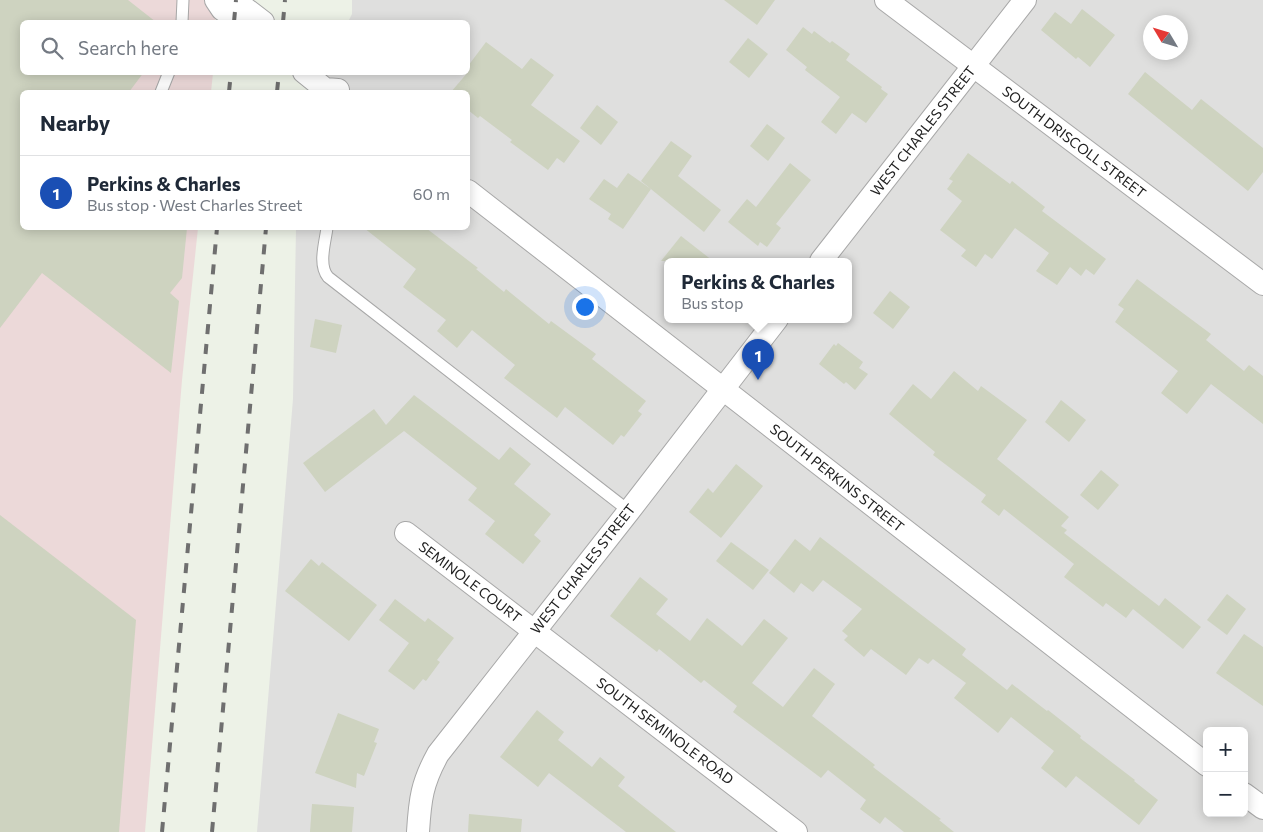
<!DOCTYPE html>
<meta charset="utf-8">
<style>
:root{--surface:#fff;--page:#f2f2f3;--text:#1f2937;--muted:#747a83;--line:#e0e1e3;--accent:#70641e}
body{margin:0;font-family:Commissioner,sans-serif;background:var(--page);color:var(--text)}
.controls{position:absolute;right:15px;bottom:15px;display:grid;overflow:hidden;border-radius:8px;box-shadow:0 2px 12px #0003}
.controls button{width:45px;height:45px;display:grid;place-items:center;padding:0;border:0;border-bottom:1px solid var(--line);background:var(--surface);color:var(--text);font:25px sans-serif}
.compass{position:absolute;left:1143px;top:15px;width:45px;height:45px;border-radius:50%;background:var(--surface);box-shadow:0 2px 12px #0003;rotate:308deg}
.you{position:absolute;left:584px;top:306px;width:18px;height:18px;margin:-12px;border:4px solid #fff;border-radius:50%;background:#1a73e8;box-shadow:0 0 0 8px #1a73e833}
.badge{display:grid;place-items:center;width:32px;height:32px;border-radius:50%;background:var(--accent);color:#fff;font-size:16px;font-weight:700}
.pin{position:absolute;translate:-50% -41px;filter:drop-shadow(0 1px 2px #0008)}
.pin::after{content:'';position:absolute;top:26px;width:18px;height:15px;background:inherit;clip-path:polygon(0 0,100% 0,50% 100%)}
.popup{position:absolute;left:664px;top:258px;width:188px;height:65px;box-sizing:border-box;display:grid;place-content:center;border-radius:8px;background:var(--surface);filter:drop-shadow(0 1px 4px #0005);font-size:16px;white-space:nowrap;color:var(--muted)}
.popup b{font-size:19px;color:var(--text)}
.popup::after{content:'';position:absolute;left:50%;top:100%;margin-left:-10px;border:10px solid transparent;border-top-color:var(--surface)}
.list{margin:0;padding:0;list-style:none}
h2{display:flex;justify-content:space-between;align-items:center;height:65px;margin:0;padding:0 20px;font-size:21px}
h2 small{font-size:16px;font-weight:400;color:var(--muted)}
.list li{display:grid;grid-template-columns:32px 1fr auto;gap:15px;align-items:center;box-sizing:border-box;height:75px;padding:0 20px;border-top:1px solid var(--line)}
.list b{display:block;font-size:19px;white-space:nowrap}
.list p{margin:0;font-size:16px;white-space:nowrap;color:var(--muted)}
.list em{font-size:16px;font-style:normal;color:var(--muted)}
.icon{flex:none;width:28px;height:28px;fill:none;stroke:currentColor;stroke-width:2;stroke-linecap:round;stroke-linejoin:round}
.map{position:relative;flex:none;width:1263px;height:832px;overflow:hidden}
.search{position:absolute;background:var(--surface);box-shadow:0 2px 12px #0003;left:20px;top:20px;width:450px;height:55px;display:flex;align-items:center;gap:12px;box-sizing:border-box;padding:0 18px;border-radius:8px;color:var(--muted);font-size:19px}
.panel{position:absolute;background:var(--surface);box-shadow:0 2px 12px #0003;left:20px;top:90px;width:450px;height:140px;border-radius:8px}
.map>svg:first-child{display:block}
</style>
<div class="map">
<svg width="1263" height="832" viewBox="0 0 1263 832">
<rect width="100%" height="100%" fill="#edf2e7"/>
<!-- residential -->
<path fill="#dfdfde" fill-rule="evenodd" d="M352,0H1263V832H257L293,399L296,228H468V92H311L322,73L468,72V22H348L352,14ZM1150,22H1180V52H1150ZM668,261H848V319H668ZM1207,731H1244V813H1207Z"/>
<!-- industrial -->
<path fill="#ecd9d9" d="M0,0H211L216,22H22V72L213,73L211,92H22V228H198L182,380L145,832H0Z"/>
<!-- building -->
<g fill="#ced3c0">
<path d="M0,0H128L156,22H22V72H144L129,92H22V228H187L182,278L170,293L179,301L171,373L42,273L0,328Z"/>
<path d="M724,0H775L757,25Z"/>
<path d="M1082,9L1115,35L1090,67L1078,57L1076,59L1041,30L1055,12L1071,24Z"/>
<path d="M803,27L812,34L814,31L830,43L832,41L850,54L846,60L882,87L881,89L888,94L866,123L852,113L836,134L821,122L840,97L805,70L807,67L786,50Z"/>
<path d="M748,38L768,54L749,78L729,62Z"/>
<path d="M486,42L522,69L531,58L554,75L531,105L580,141L564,163L557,158L548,170L510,142L512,140L480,116L478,118L468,110V92H451L468,72L470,67L468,66Z"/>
<path d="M1145,72L1192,110L1201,99L1263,148V172L1248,191L1128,94Z"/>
<path d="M597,105L618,122L601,145L580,128Z"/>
<path d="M767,124L785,138L768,161L750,146Z"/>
<path d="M671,141L692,156L678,176L721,210L704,232L641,181Z"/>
<path d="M968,153L1010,184L1012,181L1045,207L1042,211L1106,259L1094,275L1086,269L1081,276L1070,267L1057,285L1036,271L1049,253L1015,228L992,259L985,254L976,267L961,256L966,250L940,230L962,201L947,189L953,181L949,179Z"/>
<path d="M790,163L811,180L776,224L781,228L767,247L760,242L758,246L728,222L747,199L756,207Z"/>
<path d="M628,173L651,189L623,229L608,219L611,214L589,199L604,179L617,188Z"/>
<path d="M364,228H426L478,268L476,269L504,292L506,289L549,324L551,321L596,354L592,359L646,401L638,411L642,414L624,437L621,435L613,445L565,407L557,418L504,378L515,365L472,330L457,348L437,331L446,320L403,287L416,269Z"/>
<path d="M681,236L713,261H661Z"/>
<path d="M1137,279L1211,334L1206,340L1244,371L1249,365L1263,376V424L1211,384L1187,414L1161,393L1178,371L1115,322L1124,309L1118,305Z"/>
<path d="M890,291L910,307L893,329L873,313Z"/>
<path d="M315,319L342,325L336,353L310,347Z"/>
<path d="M838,343L863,362L859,368L868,374L855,390L846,382L844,384L819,364L834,344L836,346Z"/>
<path d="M954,371L978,391L981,386L1027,420L997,459L1069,517L1061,526L1067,530L1064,533L1159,606L1165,598L1201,627L1183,649L1133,609L1126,618L1106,603L1103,607L1064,577L1074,564L1004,509L999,516L981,502L986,495L933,455L935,452L889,414L913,384L931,399Z"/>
<path d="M414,395L499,460L510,447L531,464L514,484L551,514L534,535L541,541L523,564L485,534L495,521L468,500L477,488L404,431L325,492L303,463L374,409L386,425Z"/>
<path d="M1061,400L1086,420L1069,442L1045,422Z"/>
<path d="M736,464L763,486L721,538L689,512L708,488L713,493Z"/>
<path d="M1101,470L1119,485L1098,510L1080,495Z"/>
<path d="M0,515L136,620L119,832H0Z"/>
<path d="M820,537L966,649L962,655L1007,690L1012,684L1047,711L1048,710L1081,736L1080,738L1135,780L1134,781L1158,800L1139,825L1076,776L1066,788L1041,768L1054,751L1011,717L998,733L954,698L966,683L933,659L928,664L919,658L906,675L871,649L864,657L844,640L848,636L842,631L862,609L823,580L813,592L801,583L794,593L769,573L795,539L810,551Z"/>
<path d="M731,542L769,570L753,590L716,561Z"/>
<path d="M311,559L319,566L322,562L377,605L349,641L285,591Z"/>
<path d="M640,577L668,599L656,614L690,641L707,618L742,646L764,619L788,638L752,683L783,707L814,668L835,684L812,716L875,765L873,767L941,819L939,820L954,832H904L885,817L880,824L860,809L866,800L828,770L821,778L733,712L737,706L704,680L701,683L659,649L657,652L610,616Z"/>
<path d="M1227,594L1246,609L1227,635L1207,620Z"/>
<path d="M395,599L425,622L428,618L454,638L437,660L440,662L426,681L423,679L414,690L388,671L409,643L379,620Z"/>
<path d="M1244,634L1263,647V706L1216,673Z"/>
<path d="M537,710L564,732L558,740L592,767L600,757L625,777L618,786L676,832H626L549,773L538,787L500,757Z"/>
<path d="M338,713L379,729L374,742L377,743L364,776L357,773L356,788L315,773Z"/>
<path d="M312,804L354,807L352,832H310Z"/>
<path d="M469,814L522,819L521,832H468Z"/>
</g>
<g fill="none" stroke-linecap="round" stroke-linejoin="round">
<!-- lane casing -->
<g stroke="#a8a8a8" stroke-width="13">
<g id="lane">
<path d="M182,22L183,0"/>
<path d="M161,92L169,72"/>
<path d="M327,228C325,243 318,265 328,277L629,511"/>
</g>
</g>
<!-- street casing -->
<g stroke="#a8a8a8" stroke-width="24">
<g id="street">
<path d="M216,0L222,9L240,22"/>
<path d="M234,0L263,22"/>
<path d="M886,0L1263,284"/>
<path d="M304,72L325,89L338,90"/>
<path d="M468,191L1207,765"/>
<path d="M821,261L1025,0"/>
<path d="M406,533L796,832"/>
<path d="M1244,794L1263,808"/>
<path d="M418,832C420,799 422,783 438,754L629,511L777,319"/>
</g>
</g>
<!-- lane -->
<use href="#lane" stroke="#fff" stroke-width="11"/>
<!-- street -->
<use href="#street" stroke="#fff" stroke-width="22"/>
<!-- rail -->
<g stroke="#6f6f6f" stroke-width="4" stroke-dasharray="10 10" stroke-linecap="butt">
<path d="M234,22L236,0"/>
<path d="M283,22L285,0"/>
<path d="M229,92L231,72"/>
<path d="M277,92L279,72"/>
<path d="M162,832L217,228"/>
<path d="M212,832L266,228"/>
</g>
</g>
<g text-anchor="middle" stroke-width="4" stroke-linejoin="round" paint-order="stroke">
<!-- street labels -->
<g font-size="14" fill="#212121" stroke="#fff">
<text transform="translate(923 131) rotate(-52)" y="5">WEST CHARLES STREET</text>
<text transform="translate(1074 142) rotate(37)" y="5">SOUTH DRISCOLL STREET</text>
<text transform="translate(837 478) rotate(38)" y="5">SOUTH PERKINS STREET</text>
<text transform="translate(583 569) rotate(-52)" y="5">WEST CHARLES STREET</text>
<text transform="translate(470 582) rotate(37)" y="5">SEMINOLE COURT</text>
<text transform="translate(665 731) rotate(37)" y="5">SOUTH SEMINOLE ROAD</text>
</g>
</g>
</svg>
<div class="controls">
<button>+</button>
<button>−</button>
</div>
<svg class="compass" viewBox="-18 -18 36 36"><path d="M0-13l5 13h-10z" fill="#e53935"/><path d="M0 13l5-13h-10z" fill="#747a83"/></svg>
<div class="you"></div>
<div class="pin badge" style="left:758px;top:380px;background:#1a4fb4">1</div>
<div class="popup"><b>Perkins &amp; Charles</b>Bus stop</div>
<div class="search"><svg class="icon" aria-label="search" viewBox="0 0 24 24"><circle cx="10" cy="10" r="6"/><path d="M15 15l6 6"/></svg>Search here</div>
<section class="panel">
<h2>Nearby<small></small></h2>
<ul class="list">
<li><span class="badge" style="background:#1a4fb4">1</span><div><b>Perkins &amp; Charles</b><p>Bus stop · West Charles Street</p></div><em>60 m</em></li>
</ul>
</section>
</div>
